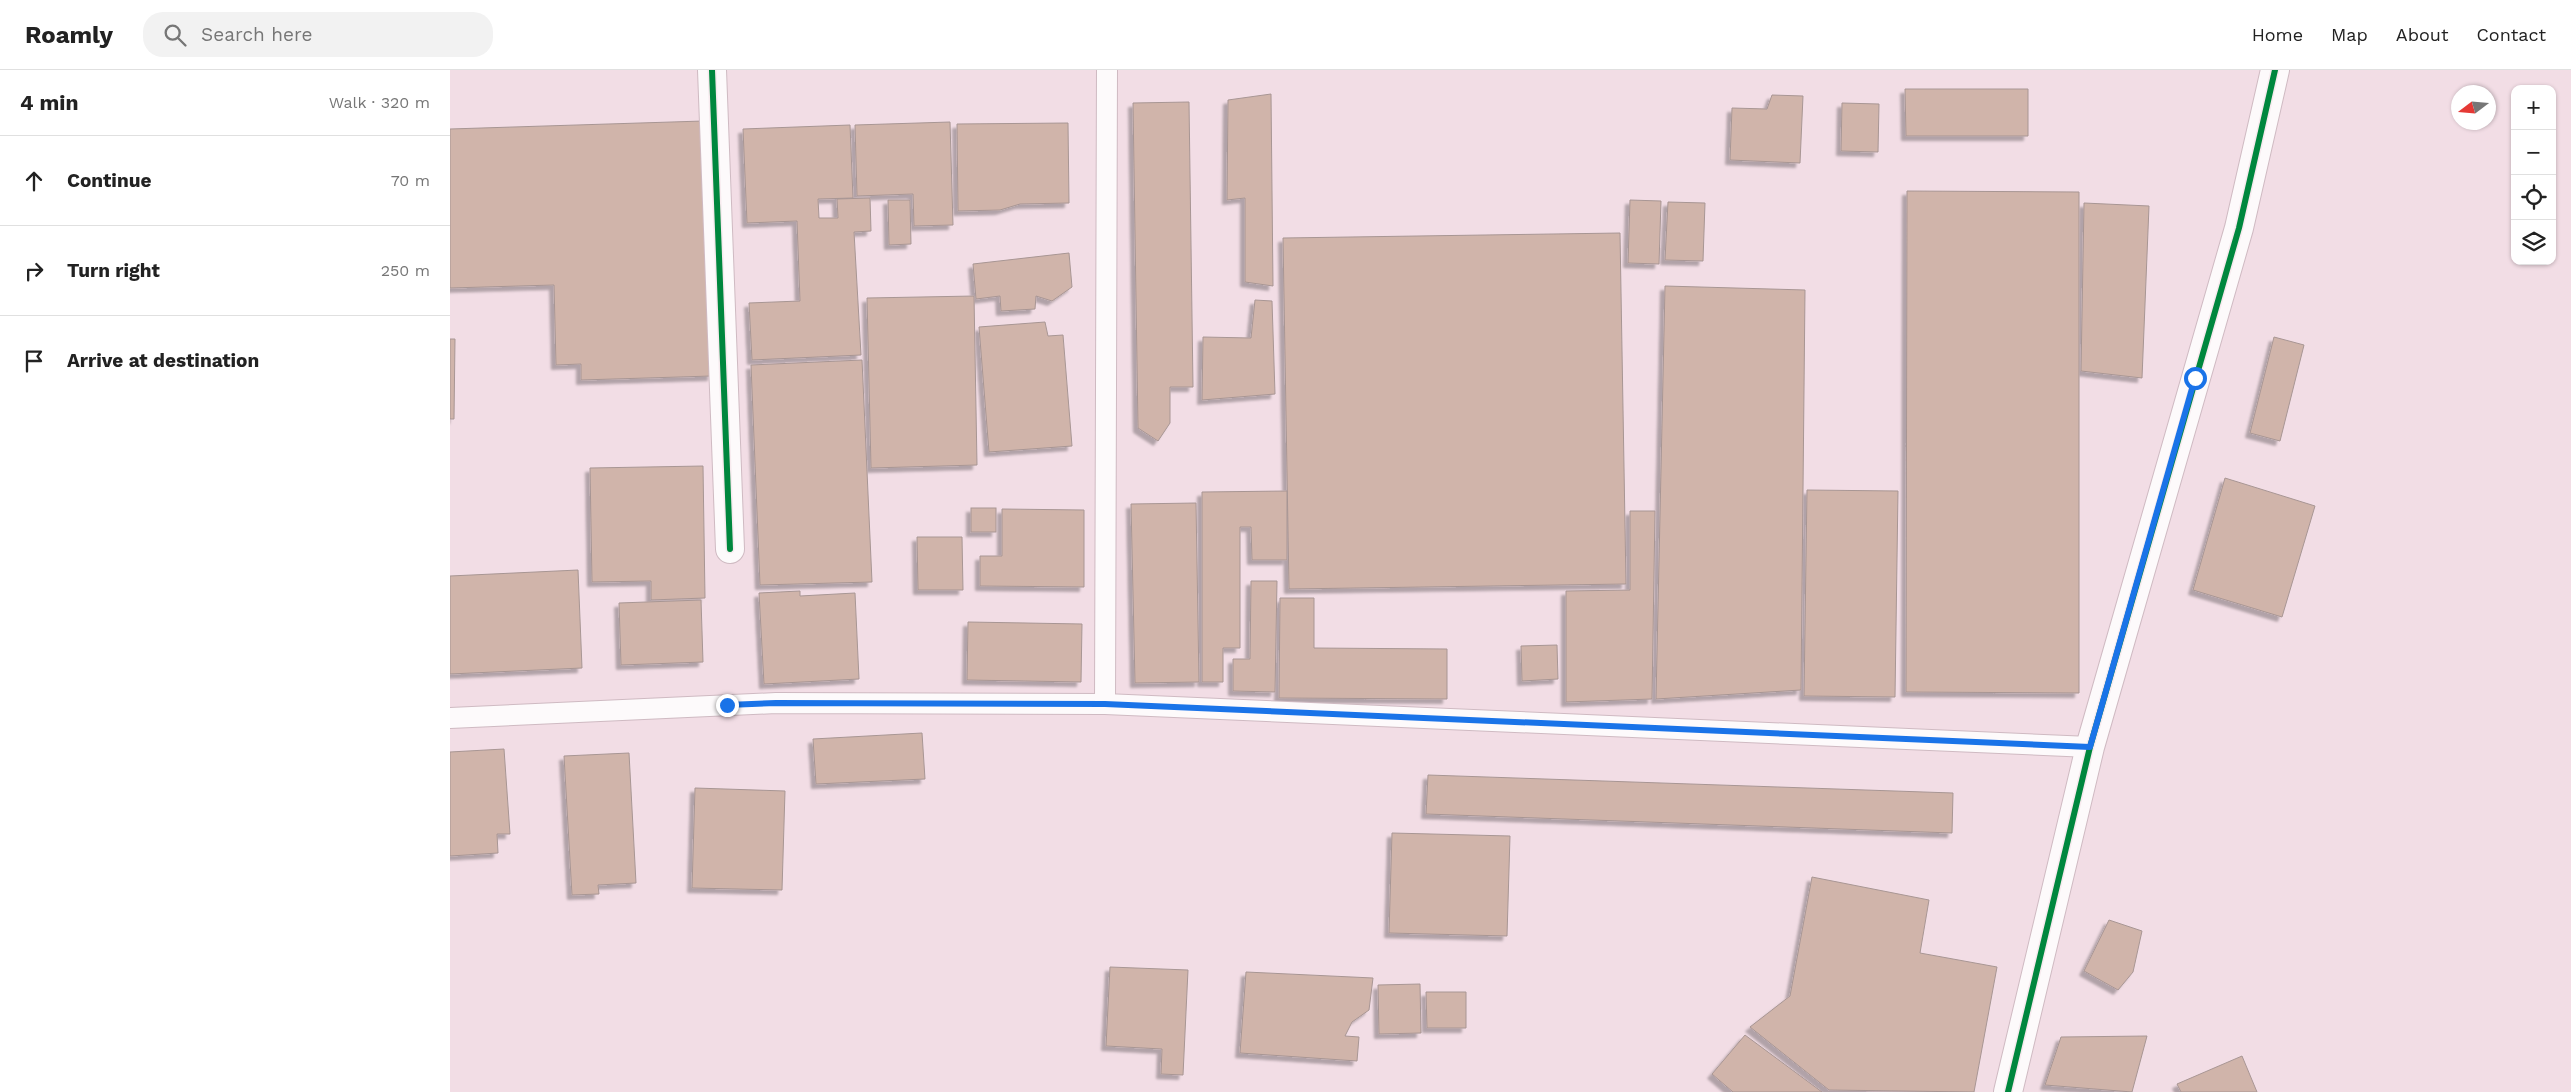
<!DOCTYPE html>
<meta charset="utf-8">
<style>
:root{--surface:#fff;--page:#f2f2f2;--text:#222;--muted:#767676;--line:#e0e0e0}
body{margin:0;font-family:"Work Sans",sans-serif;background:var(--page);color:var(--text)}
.controls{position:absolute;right:15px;top:15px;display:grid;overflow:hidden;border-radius:10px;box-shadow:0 1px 4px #0004}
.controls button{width:45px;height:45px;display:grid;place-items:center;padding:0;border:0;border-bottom:1px solid var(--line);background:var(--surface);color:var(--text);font:25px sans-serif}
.compass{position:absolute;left:2001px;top:15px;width:45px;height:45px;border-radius:50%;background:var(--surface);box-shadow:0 1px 4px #0004;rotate:254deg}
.stop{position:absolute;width:15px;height:15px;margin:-11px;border:4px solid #1a73e8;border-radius:50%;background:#fff}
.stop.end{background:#1a73e8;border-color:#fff;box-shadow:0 1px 5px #0008}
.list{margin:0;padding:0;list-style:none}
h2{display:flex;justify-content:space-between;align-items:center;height:65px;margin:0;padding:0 20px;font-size:21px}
h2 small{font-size:16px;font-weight:400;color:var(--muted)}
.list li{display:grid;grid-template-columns:32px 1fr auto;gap:15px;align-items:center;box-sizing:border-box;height:90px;padding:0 20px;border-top:1px solid var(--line)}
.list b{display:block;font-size:19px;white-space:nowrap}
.list em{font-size:16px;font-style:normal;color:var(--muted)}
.icon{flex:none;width:28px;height:28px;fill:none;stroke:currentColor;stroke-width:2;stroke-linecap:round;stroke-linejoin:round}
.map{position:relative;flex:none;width:2121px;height:1022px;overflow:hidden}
header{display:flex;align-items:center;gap:30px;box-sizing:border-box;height:70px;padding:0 25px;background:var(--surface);border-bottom:1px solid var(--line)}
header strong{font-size:24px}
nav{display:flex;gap:28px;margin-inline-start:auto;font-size:18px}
.search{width:350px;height:45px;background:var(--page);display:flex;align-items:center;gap:12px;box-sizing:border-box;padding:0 18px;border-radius:20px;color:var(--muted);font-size:19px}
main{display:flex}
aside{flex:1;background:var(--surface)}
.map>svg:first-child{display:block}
</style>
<header>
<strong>Roamly</strong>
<div class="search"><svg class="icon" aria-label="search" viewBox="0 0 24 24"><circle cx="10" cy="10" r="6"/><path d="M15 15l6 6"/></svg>Search here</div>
<nav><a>Home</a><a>Map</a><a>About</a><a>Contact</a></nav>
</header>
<main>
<aside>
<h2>4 min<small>Walk · 320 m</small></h2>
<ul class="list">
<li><svg class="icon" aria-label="ahead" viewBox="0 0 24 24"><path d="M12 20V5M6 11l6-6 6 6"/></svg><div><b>Continue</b></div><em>70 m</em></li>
<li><svg class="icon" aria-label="right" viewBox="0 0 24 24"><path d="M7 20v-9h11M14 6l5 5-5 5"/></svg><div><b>Turn right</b></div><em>250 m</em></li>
<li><svg class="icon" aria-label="arrive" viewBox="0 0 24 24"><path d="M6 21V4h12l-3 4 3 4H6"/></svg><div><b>Arrive at destination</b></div></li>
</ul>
</aside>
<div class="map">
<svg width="2121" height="1022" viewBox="0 0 2121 1022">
<defs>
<filter id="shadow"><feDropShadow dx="-4.5" dy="4.5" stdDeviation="1" flood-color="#0004"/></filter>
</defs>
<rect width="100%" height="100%" fill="#f2dde5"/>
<!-- building -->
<g fill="#d0b4aa" stroke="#a89694" filter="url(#shadow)">
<path d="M1455,19H1578V66H1456Z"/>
<path d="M821,24L823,216L795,212V128L777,130L778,30Z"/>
<path d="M1322,25L1353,26L1350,93L1280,90L1282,38L1317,39Z"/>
<path d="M739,32L743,317H720V353L708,371L688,358L683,33Z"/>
<path d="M1392,33L1429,34L1428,82L1391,81Z"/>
<path d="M253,51L262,306L131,310V294L106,295L104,215L0,218V59Z"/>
<path d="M500,52L503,155L464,156L463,124L407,126L405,55Z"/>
<path d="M618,53L619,133L570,134L550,140L508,141L507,54Z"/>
<path d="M400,55L403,128L368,129L369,148H388L387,129L420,128L421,161L404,162L411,285L302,290L299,233L350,231L347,151L297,153L293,59Z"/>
<path d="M1457,121L1629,122V623L1456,622Z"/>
<path d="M438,130H460L461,174L439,175Z"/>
<path d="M1180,130L1211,131L1209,194L1178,193Z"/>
<path d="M1218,132L1255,133L1253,191L1215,190Z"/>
<path d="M1634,133L1699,136L1692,308L1631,301Z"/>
<path d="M1170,163L1176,514L839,519L833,168Z"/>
<path d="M619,183L622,217L602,231L586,226L585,239L551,241L550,226L526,229L523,194Z"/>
<path d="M1215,216L1355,220L1351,620L1206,629Z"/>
<path d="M524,226L527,395L421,398L417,228Z"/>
<path d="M805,230L822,231L825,324L752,330L753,267L801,268Z"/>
<path d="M595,252L598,266L613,265L622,376L539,382L529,257Z"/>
<path d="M1824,267L1854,275L1830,371L1800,363Z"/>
<path d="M0,269H5L4,349H0Z"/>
<path d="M412,290L422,512L310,515L301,295Z"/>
<path d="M253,396L255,528L201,530V511L142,512L140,398Z"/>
<path d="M1775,408L1865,436L1832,547L1743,520Z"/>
<path d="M1357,420L1448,421L1445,627L1354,626Z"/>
<path d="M837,421V490H802L801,457H790V578H773V612H752V422Z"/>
<path d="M746,433L749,612L685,613L681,434Z"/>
<rect x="521" y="438" width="25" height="24"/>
<path d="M552,439L634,440V517L530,516V486H552Z"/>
<path d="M1180,441H1205L1202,629L1116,632V521L1180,520Z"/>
<path d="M467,467H512L513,520H468Z"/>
<path d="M128,500L132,598L0,604V506Z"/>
<path d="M801,511H827L825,622L783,621V589H800Z"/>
<path d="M350,521V526L405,523L409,609L314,614L309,523Z"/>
<path d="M830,528H864V578L997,579V629L829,628Z"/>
<path d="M251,530L253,592L171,595L169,533Z"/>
<path d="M518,552L632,554L631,612L517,610Z"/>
<path d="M1107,575L1108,609L1072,611L1071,576Z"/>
<path d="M472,663L475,709L366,714L363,669Z"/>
<path d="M54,679L60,764H47L48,783L0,786V682Z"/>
<path d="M179,683L186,813L148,815L149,824L122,825L114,686Z"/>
<path d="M978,705L1503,723L1502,763L976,744Z"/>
<path d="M245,718L335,721L332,820L242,818Z"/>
<path d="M942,763L1060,766L1057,866L939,863Z"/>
<path d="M1362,807L1479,830L1470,883L1547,897L1524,1022L1379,1020L1300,957L1340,926Z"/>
<path d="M1659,850L1692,861L1683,902L1668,920L1634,901Z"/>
<path d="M660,897L738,900L733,1005L711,1004L712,979L656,976Z"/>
<path d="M796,902L923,908L919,940L902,952L895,966L909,967L907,991L790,983Z"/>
<path d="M970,914L971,963L929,964L928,915Z"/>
<path d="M976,922H1016V958H977Z"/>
<path d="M1295,965L1372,1022H1283L1262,1004Z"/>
<path d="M1697,966L1682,1022L1595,1015L1611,967Z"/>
<path d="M1792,986L1807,1022H1731L1727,1014Z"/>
</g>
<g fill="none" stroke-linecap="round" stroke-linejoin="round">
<!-- service casing -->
<g stroke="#cfbac2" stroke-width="22">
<g id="service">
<path d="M655,634L657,0"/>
<path d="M0,648L326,633L655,634L1640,677"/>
</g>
</g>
<!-- minor casing -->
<g stroke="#cfbac2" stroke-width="30">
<g id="minor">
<path d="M262,0L280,479"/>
<path d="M1558,1022L1640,677L1789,158L1825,0"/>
</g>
</g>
<!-- service -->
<use href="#service" stroke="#fdfafb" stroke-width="20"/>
<!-- minor -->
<use href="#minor" stroke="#fdfafb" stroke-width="28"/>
<!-- cycleway casing -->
<g stroke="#f7eaee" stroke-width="9">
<g id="cycleway">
<path d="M262,0L280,479"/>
<path d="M1558,1022L1640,677L1789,158L1825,0"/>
</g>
</g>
<!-- cycleway -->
<use href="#cycleway" stroke="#00873e" stroke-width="6"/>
</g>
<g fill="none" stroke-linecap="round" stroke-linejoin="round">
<!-- route -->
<path stroke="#1a73e8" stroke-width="6" d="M277,635L326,633L655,634L1640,677L1745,308"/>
</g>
</svg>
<div class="controls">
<button>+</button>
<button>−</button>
<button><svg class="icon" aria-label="locate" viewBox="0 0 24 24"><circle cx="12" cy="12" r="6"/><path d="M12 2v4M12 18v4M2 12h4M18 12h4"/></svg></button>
<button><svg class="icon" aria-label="layers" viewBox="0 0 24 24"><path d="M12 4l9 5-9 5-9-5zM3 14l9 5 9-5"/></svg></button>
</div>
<svg class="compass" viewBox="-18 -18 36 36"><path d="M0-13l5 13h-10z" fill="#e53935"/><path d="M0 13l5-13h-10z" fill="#767676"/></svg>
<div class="stop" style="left:1745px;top:308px"></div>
<div class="stop end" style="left:277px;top:635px"></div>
</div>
</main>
